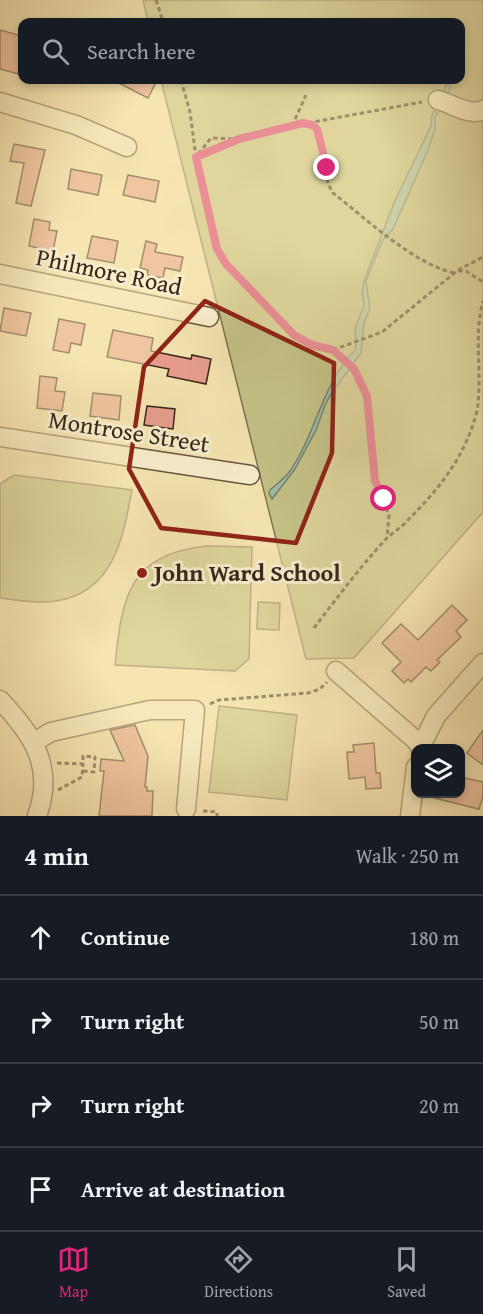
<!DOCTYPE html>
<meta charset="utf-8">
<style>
:root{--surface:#171b24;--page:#20242c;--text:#f1f3f6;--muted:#9ea1a6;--line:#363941;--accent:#db2777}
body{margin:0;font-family:"Gentium Book Plus",serif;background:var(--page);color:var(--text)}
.controls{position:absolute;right:18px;bottom:18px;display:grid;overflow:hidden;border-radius:12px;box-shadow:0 3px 9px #0003}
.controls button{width:54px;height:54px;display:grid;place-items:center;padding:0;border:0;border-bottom:2px solid var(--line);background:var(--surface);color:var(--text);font:30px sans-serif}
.stop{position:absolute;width:18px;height:18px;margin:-14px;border:4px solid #db2777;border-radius:50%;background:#fff}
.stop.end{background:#db2777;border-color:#fff;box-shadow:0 2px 6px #0008}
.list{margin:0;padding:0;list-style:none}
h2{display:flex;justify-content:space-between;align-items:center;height:78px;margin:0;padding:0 24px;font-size:26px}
h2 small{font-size:20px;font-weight:400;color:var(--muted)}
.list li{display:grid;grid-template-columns:39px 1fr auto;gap:18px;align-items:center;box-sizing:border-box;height:84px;padding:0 24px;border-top:2px solid var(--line)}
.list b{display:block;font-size:22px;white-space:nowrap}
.list em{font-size:20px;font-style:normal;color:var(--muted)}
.icon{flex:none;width:33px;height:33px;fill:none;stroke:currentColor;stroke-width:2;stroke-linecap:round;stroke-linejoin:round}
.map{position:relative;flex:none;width:483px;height:816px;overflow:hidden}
.search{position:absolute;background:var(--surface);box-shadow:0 3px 9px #0003;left:18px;right:18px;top:18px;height:66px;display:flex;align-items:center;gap:15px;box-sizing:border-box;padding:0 21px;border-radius:12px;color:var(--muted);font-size:22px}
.sheet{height:414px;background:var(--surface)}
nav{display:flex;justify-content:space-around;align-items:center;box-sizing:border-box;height:84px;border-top:2px solid var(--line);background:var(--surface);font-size:16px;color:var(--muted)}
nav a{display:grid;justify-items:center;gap:3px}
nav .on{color:var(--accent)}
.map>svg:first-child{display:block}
</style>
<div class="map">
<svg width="483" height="816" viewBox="0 0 483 816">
<rect width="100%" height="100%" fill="#f5e5b1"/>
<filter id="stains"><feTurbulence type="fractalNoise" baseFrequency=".00333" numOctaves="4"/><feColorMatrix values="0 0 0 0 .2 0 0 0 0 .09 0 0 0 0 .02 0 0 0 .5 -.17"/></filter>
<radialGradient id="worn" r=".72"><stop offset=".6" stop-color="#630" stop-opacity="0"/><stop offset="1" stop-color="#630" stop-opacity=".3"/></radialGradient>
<!-- green -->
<g fill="#c4c286" stroke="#7e7451" stroke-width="1.5">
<path d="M143,0H483V512L354,658L306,659C259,465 208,273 161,80H460V22H148Z"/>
<path d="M14,475L132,490C123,538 114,592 56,601C38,604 18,600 0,598V484Z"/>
<path d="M206,546L252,547L249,659L235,671L115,665C122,597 128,555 206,546Z"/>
<path d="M258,602L280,603L279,630L257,629Z"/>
<path d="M219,706L297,715L287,800L209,792Z"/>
</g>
<!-- water -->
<path fill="#9dc0a6" stroke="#75826f" stroke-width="1.5" d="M448,80H449L450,87L447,98L435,117V129L428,150L393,229L383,240L369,273L366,282L370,308L364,323L361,353L331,394L325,405L316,430L295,469L272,499L269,493L270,490C277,484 285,478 290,471C317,432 321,385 356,349L355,329L364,305L362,291L365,278L394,203L431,126L432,115L441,99Z"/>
<!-- building -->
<g fill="#e99e8f" stroke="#39261c" stroke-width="1.5">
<path d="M0,30L22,36V75L0,69Z"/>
<path d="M113,80H147L155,84L148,98Z"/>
<path d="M14,144L45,150L31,206L16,203L24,163L10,161Z"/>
<path d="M71,169L102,175L98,195L68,189Z"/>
<path d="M128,175L159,181L155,202L123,195Z"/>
<path d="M34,219L50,222L49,230L57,231L53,251L29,246Z"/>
<path d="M92,236L118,241L114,263L87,258Z"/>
<path d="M146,241L157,244L155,252L183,257L180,271L165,268L163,278L147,275L148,270L140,268Z"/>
<path d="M4,308L31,313L26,336L0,331Z"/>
<path d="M59,319L85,324L81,345L71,343L69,353L53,350Z"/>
<path d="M113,330L153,338L151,351L191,359L192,355L211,359L206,384L167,376L169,369L107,357Z"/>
<path d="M40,376L57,378L55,391L65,392L62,411L37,408Z"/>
<path d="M93,393L121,396L119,420L90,416Z"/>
<path d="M147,406L175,409L173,429L144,425Z"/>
<path d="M452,605L467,620L456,631L461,637L437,660L440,662L431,671L426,667L411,682L408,679L404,683L392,671L401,662L382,643L401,624L418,640Z"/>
<path d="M135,725L148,756L145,787H147V791H153L152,816H99L104,771H100L101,759L124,761L110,730Z"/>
<path d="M483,730V765L467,753Z"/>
<path d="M374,743L376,773H380L381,788L366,789L365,777L349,779L347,752H354L353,745Z"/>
<path d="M460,777L483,782V796L479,809L434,798V794H460Z"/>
</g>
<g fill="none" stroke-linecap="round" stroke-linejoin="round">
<!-- minor casing -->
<g stroke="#685641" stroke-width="21">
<g id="minor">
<path d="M438,100C451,103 470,117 483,110"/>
<path d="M0,102L76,125L127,147"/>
<path d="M0,274L209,317"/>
<path d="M0,437L250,475"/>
<path d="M336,671L421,745"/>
<path d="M0,700C33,735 55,767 37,816"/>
<path d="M34,742L51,732L150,710H195L186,809"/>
<path d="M420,748L436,716L483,663"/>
<path d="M410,816L416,767"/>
</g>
</g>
<!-- path -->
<g stroke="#39261c" stroke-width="3" stroke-dasharray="4.5 3" stroke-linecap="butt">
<path d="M156,0L163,22"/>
<path d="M181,80L190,112L196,157L211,138L237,139"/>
<path d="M308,123L422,102"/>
<path d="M292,126L306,95"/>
<path d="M458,270L483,257"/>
<path d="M454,273C414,264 365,218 333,193C322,177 327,149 317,130C307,110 213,149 196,157L217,249L223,260L294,335L312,345L326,350H333L382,332L457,271H466L483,282"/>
<path d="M333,350L354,369L367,396L375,481L389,515L387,537"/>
<path d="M314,628C337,598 360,567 386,539C392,533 401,528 407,521C440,488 465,457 477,411C483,375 473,337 483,301"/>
<path d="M210,704L219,700L308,693L320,689L327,682"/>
<path d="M57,763L83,764V756L95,757L94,772L82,771"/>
<path d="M58,790L82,777L83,764"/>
<path d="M203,811L217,812V816"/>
</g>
<!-- minor -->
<use href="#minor" stroke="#f8eecc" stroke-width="18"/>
</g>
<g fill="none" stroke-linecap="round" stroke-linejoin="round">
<!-- route -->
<path stroke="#db2777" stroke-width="8" d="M327,168L317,129L312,125L303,123L239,139L196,157L217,249L226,264L294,335L312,345L333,350L354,369L367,396L375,481L384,499"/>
</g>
<!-- marked area -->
<path d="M0 0H483V816H0ZM205,301L334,363L332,453L296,543L161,528L129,469L144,367Z" fill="#f5e5b1" fill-opacity=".55" fill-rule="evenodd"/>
<path fill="none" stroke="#8f2418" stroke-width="4.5" stroke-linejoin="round" d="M205,301L334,363L332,453L296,543L161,528L129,469L144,367Z"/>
<!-- markers -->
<circle fill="#8f2418" stroke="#f8eecc" stroke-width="2" cx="142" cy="573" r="6"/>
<g text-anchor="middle" stroke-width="6" stroke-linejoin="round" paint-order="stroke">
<!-- street labels -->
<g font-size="24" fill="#39261c" stroke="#f8eecc">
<text transform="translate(109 272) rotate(12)" y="8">Philmore Road</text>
<text transform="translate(129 432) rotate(9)" y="8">Montrose Street</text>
</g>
<!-- poi labels -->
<g font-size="24" font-weight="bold" fill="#39261c" stroke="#f8eecc" text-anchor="start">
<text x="154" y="581">John Ward School</text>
</g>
</g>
<rect width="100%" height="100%" filter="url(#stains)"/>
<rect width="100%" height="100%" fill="url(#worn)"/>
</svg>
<div class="controls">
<button><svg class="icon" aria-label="layers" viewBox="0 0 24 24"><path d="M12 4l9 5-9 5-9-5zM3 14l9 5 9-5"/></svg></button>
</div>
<div class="stop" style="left:384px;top:499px"></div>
<div class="stop end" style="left:327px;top:168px"></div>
<div class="search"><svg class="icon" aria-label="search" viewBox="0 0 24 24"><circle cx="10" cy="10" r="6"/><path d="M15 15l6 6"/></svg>Search here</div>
</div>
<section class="sheet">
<h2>4 min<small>Walk · 250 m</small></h2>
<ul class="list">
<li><svg class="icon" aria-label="ahead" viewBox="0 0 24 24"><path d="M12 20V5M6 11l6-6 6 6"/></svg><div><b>Continue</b></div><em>180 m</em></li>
<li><svg class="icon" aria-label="right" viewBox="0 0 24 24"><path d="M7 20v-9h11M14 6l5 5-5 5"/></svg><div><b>Turn right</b></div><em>50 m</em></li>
<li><svg class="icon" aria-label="right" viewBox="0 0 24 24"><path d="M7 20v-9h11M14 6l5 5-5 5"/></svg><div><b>Turn right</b></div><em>20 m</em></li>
<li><svg class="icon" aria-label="arrive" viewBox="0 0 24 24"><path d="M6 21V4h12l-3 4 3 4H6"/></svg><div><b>Arrive at destination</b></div></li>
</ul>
</section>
<nav>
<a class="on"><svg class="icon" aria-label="map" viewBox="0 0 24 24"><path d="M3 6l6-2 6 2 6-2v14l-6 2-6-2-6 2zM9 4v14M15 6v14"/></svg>Map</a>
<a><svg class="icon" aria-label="directions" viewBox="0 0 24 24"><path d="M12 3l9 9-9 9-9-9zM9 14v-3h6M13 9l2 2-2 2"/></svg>Directions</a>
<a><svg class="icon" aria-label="saved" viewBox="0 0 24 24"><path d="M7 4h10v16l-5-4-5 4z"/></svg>Saved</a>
</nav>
